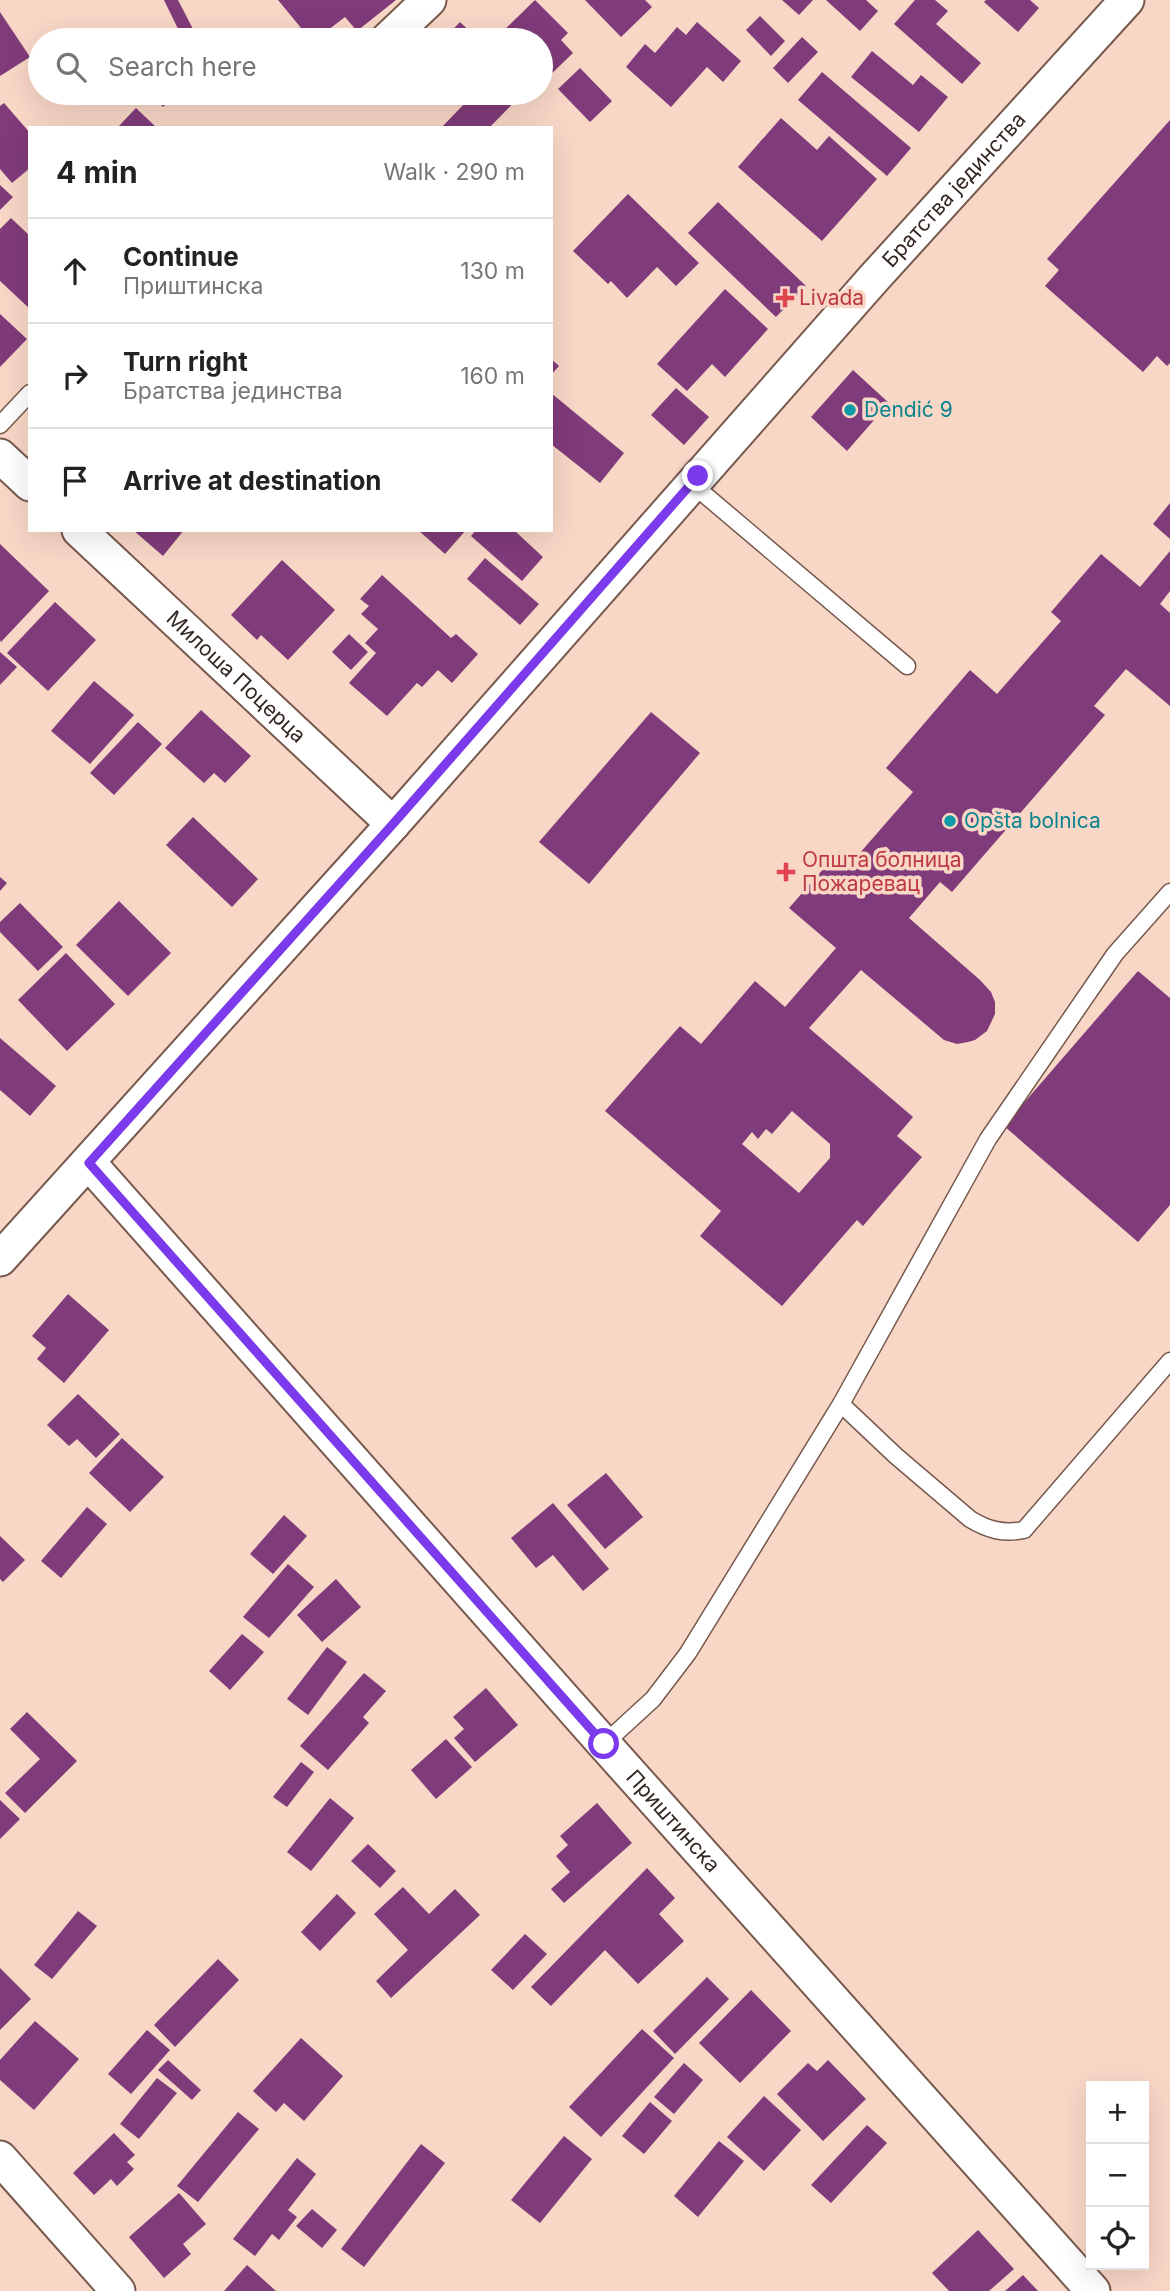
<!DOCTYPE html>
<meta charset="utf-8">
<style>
:root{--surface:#fff;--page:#f6f6f6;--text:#222;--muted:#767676;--line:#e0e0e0}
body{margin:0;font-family:Inter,sans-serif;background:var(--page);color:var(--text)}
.controls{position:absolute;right:21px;bottom:21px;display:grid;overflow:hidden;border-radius:0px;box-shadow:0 7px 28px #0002}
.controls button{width:63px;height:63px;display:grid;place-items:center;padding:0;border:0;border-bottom:2px solid var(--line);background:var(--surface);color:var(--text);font:35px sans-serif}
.stop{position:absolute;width:21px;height:21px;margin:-16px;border:5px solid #7c3aed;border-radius:50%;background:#fff}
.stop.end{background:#7c3aed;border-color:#fff;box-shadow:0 2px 7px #0008}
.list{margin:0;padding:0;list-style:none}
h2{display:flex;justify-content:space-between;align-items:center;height:91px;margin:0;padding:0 28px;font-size:30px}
h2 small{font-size:23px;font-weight:400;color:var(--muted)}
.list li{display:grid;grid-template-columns:46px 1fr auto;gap:21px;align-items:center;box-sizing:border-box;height:105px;padding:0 28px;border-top:2px solid var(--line)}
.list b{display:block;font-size:26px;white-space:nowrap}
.list p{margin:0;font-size:23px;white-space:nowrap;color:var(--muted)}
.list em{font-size:23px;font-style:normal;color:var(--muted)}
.icon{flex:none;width:38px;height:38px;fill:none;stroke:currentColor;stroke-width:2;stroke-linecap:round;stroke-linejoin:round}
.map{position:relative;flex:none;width:1170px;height:2291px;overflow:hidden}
.search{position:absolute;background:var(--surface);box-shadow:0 7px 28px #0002;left:28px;top:28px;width:525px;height:77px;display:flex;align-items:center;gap:18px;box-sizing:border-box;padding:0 24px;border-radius:38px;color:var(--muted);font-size:26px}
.panel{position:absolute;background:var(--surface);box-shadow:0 7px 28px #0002;left:28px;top:126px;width:525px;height:406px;border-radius:0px}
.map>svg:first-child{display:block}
</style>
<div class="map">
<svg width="1170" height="2291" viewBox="0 0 1170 2291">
<rect width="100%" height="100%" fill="#f9d7c7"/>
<!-- building -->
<g fill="#803b7a" fill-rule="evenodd">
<path d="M164,0H178L193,29L181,35Z"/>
<path d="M278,0H396L357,31L345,17L315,40H311Z"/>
<path d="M535,0L568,33L561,40L573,53L545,80L541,75V40H506L500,34Z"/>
<path d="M585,0H645L652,7L621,37Z"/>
<path d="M782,0H813L799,15Z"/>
<path d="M826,0H866L878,11L860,31Z"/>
<path d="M915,0H935L948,11L936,24L981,63L962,84L894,24Z"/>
<path d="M986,0H1030L1039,8L1018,32L984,2Z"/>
<path d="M0,12L30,57L0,76Z"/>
<path d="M760,16L785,41L771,56L746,30Z"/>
<path d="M460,22L479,40H443Z"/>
<path d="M697,22L741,61L723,82L707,67L671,107L626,67L645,44L655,53L677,27L686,35Z"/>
<path d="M802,37L818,52L788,83L773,68Z"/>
<path d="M872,51L913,85L921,75L948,97L919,132L851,77Z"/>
<path d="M580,68L612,101L590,122L558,89Z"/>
<path d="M822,72L911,148L887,176L798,100Z"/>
<path d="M152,93H177L163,107L150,94Z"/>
<path d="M458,93H523L489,128H441L467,101Z"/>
<path d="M4,103L30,133V168L12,183L0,169V106Z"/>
<path d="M136,108L157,128H117Z"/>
<path d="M781,118L817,150L829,136L877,179L822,241L738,167Z"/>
<path d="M1170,120V363L1167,366L1157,356L1143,372L1045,286L1059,270L1047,259Z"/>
<path d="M0,185L13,197L0,210Z"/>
<path d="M628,194L699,263L676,286L657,267L627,298L611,281L608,284L573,251Z"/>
<path d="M718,202L806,286L776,317L688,233Z"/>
<path d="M11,218L30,236V309L0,281V229Z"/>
<path d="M725,289L768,329L725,377L712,364L687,391L657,364Z"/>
<path d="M0,314L27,339L0,367Z"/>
<path d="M551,359L559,366L551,375Z"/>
<path d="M853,370L889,403L847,451L811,417Z"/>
<path d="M676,388L709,417L684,445L651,415Z"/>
<path d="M551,393L624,453L600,483L551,444Z"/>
<path d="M1170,503V539L1153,524Z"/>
<path d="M133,530H184L163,556Z"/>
<path d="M418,530H466L445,554Z"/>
<path d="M476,530H517L516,532L543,557L522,581L471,536Z"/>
<path d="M0,544L49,591L1,642L0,640Z"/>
<path d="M1170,551V591L1160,604L1170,613V706L1126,669L1094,706L1105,715L952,892L940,882L909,918L980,980L991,992L995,1002V1014L987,1031L975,1040L968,1042L957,1044L944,1040L861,970L809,1028L913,1117L897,1136L922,1157L863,1226L857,1220L782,1306L700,1236L721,1211L605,1111L680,1026L701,1044L755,981L785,1007L836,948L789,908L839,851L852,862L913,792L886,768L970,670L997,694L1061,621L1051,612L1101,554L1140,587ZM792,1111L830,1144V1158L799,1193L742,1144L752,1132L758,1139L766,1129L772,1134Z"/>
<path d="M485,558L539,604L520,625L467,579Z"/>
<path d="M282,560L335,610L288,660L261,635L257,640L231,615Z"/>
<path d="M382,575L451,638L456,634L478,654L452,683L438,670L422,687L417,683L387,716L349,683L376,653L365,643L378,629L361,614L369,606L360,599Z"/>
<path d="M55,602L96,640L48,691L7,653Z"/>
<path d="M349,634L368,652L351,670L332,652Z"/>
<path d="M0,652L17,667L0,685Z"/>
<path d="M94,681L134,715L90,764L51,731Z"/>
<path d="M201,710L251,756L225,783L214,773L204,783L165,748Z"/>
<path d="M651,712L700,753L589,884L539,842Z"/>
<path d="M138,722L162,744L114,795L90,773Z"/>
<path d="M193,817L258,879L232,907L166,845Z"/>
<path d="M0,877L7,883L0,891Z"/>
<path d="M119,901L171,953L128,996L76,945Z"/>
<path d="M20,903L63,947L38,971L0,932V922Z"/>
<path d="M66,953L115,1004L67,1051L18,1000Z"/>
<path d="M1138,971L1170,998V1205L1138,1242L1004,1126Z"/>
<path d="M0,1038L56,1086L30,1116L0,1090Z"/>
<path d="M68,1294L109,1330L64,1383L37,1359L46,1348L32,1336Z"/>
<path d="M78,1394L120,1434L96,1458L77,1439L69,1446L47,1425Z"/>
<path d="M122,1438L164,1477L130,1512L89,1473Z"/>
<path d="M606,1473L643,1517L605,1549L567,1505Z"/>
<path d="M553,1503L609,1569L583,1591L553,1555L536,1568L511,1538Z"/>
<path d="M87,1507L107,1524L61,1578L41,1561Z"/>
<path d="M284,1515L307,1536L273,1574L250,1554Z"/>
<path d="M0,1536L25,1560L3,1582L0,1579Z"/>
<path d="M288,1564L314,1587L269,1638L243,1617Z"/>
<path d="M336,1579L361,1607L322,1642L297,1615Z"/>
<path d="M242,1634L264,1652L230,1690L209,1671Z"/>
<path d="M327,1647L347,1662L308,1715L287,1699Z"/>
<path d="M364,1673L386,1691L363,1717L369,1723L328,1770L300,1746Z"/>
<path d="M486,1688L518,1725L475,1762L454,1738L464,1729L453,1717Z"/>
<path d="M27,1712L77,1761L25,1813L5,1793L40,1759L10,1729Z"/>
<path d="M446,1739L472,1767L436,1799L411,1770Z"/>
<path d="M301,1762L314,1772L287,1807L273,1797Z"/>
<path d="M330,1798L354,1818L311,1871L287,1852Z"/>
<path d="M0,1800L20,1819L0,1839Z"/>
<path d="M597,1803L632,1843L564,1903L551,1889L570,1872L556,1856L568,1845L560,1836Z"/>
<path d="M368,1844L396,1871L380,1888L351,1861Z"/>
<path d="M647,1868L675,1898L659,1914L684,1941L638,1984L605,1950L551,2006L531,1987Z"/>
<path d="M403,1887L429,1914L455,1889L480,1915L391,1998L376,1981L408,1950L374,1914Z"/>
<path d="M337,1894L356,1913L320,1951L301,1932Z"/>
<path d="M78,1911L97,1926L52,1979L34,1965Z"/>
<path d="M525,1934L547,1954L513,1990L491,1970Z"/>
<path d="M218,1959L239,1980L175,2047L154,2025Z"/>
<path d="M0,1968L31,1999L0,2030Z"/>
<path d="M707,1977L729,1999L675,2054L653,2031Z"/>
<path d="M751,1990L791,2031L740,2083L699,2043Z"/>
<path d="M35,2021L79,2059L34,2110L0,2080V2060Z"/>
<path d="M642,2029L674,2058L601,2137L569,2107Z"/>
<path d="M147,2030L170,2050L131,2094L108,2074Z"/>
<path d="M301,2038L343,2076L304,2121L284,2103L276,2112L253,2091Z"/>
<path d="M168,2060L201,2090L192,2100L158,2070Z"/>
<path d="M828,2060L866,2099L823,2141L777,2094L808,2063L817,2071Z"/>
<path d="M684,2063L703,2080L674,2114L654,2097Z"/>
<path d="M157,2078L177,2093L139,2139L120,2124Z"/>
<path d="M764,2096L801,2130L764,2171L727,2137Z"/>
<path d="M650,2102L672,2121L644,2154L622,2136Z"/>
<path d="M238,2112L259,2129L198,2202L177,2186Z"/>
<path d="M867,2125L887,2143L831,2203L811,2185Z"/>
<path d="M114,2133L135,2155L127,2162L134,2169L117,2186L111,2179L94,2195L73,2173Z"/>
<path d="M564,2136L592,2159L540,2223L511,2200Z"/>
<path d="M719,2141L744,2161L698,2217L674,2196Z"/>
<path d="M421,2144L445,2163L364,2267L341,2249Z"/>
<path d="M297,2158L316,2174L288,2210L297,2217L279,2240L272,2234L255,2256L233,2239Z"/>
<path d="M179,2193L206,2224L183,2244L191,2254L164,2278L129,2237Z"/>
<path d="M312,2209L337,2230L322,2248L296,2226Z"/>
<path d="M978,2230L1014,2269L989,2291H949L932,2273Z"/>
<path d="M247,2265L276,2291H224Z"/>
<path d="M1023,2275L1038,2291H1005Z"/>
</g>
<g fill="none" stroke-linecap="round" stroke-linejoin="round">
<!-- lane casing -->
<g stroke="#76594c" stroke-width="19">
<g id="lane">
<path d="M0,425L30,393"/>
<path d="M691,483L907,666"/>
<path d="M841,1404L896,1456L970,1519C988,1530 1003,1534 1024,1530L1170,1361"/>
<path d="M604,1744L653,1699L688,1653L841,1404L988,1139L1115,954L1170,892"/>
</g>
</g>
<!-- street casing -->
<g stroke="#76594c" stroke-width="37">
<g id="street">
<path d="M387,40L429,0"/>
<path d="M0,456L30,484"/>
<path id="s1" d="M79,530L393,824"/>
<path id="s2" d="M89,1163L604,1744L1093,2291"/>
<path id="s3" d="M0,1259L393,824L874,278L1127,0"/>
<path d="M0,2158L118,2291"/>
</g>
</g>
<!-- lane -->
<use href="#lane" stroke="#fff" stroke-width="16"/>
<!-- street -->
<use href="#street" stroke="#fff" stroke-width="33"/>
</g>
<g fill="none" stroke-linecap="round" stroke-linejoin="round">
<!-- route -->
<path stroke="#7c3aed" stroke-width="9" d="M604,1744L89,1163L393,824L698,476"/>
</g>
<!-- markers -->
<g fill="#e0444e" stroke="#f9d7c7" stroke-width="2.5">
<path d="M781.5 287.5h7v7h7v7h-7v7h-7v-7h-7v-7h7z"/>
<path d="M782.5 861.5h7v7h7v7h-7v7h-7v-7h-7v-7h7z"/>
</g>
<g fill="#0f9aa8" stroke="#f9d7c7" stroke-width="2.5">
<circle cx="850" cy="410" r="7"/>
<circle cx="950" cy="821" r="7"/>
</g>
<g text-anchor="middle" stroke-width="7" stroke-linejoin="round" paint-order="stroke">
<!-- street labels -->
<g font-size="21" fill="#352823" stroke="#f9d7c7">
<text dy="7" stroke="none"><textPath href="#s3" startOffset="1433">Братства јединства</textPath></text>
<text dy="7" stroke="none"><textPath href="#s1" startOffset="215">Милоша Поцерца</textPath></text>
<text dy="7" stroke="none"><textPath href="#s2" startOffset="880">Приштинска</textPath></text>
</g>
<!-- health labels -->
<g font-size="21" fill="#be3a42" stroke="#f9d7c7" text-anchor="start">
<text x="799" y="305">Livada</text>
<text x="802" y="867">Општа болница<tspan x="802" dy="24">Пожаревац</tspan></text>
</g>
<!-- culture labels -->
<g font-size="21" fill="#0d838f" stroke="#f9d7c7" text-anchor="start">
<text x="864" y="417">Dendić 9</text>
<text x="964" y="828">Opšta bolnica</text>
</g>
</g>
</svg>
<div class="controls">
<button>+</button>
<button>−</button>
<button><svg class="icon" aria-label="locate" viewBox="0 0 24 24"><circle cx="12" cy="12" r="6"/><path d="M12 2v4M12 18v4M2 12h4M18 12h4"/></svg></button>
</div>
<div class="stop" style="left:604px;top:1744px"></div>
<div class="stop end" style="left:698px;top:476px"></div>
<div class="search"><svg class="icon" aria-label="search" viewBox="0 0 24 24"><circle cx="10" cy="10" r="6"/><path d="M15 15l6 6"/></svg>Search here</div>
<section class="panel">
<h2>4 min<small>Walk · 290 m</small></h2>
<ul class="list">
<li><svg class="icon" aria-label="ahead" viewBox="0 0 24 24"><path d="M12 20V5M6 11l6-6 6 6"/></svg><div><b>Continue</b><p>Приштинска</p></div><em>130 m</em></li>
<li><svg class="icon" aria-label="right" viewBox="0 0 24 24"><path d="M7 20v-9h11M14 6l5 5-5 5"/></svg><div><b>Turn right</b><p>Братства јединства</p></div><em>160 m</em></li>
<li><svg class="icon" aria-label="arrive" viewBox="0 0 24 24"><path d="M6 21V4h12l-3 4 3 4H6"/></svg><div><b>Arrive at destination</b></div></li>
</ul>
</section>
</div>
